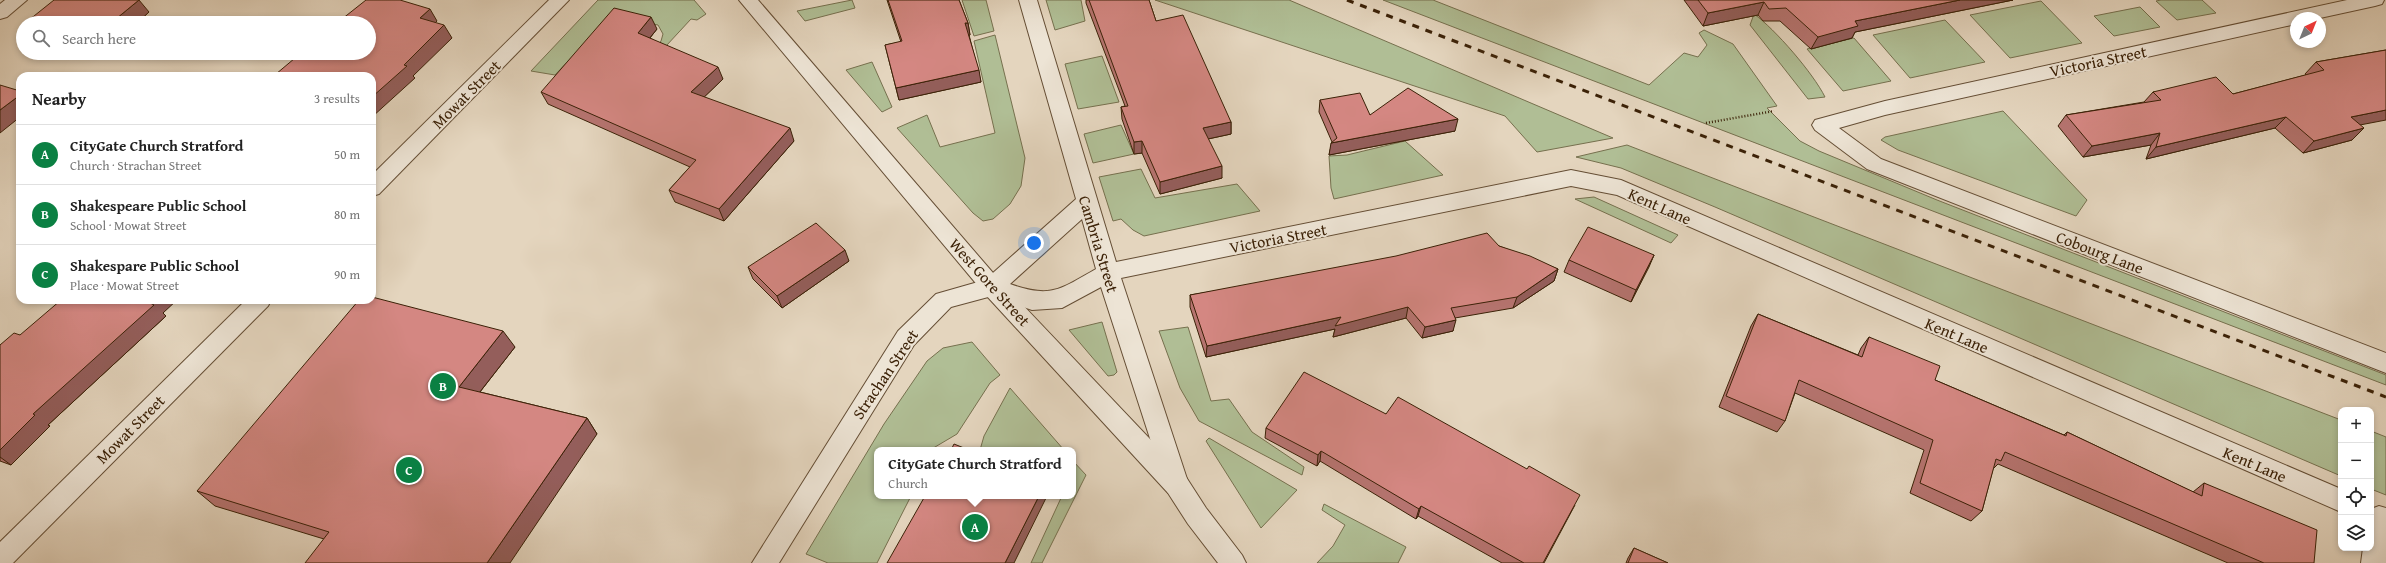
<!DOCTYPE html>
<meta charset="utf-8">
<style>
:root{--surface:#fff;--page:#f2f2f2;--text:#222;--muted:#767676;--line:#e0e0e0;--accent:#0b8043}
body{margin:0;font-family:"Gentium Book Plus",serif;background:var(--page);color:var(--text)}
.controls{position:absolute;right:12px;bottom:12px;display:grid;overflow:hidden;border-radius:8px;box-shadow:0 2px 6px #0003}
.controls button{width:36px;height:36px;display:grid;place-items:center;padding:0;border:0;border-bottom:1px solid var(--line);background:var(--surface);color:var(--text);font:20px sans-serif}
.compass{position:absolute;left:2290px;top:12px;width:36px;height:36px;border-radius:50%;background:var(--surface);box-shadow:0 2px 6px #0003;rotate:43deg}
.you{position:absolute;left:1034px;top:243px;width:14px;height:14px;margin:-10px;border:3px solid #fff;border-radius:50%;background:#1a73e8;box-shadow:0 0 0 6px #1a73e833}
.badge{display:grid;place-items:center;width:26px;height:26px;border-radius:50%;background:var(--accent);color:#fff;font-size:13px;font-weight:700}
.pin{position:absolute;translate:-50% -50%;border:2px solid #fff;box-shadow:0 1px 4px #0006}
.popup{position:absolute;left:874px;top:447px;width:202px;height:52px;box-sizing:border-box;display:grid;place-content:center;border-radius:8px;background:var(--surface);filter:drop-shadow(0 1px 3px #0005);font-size:13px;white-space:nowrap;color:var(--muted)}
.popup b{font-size:15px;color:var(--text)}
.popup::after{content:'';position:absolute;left:50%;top:100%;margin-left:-8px;border:8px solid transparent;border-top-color:var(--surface)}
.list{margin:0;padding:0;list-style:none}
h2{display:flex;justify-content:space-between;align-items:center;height:52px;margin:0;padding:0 16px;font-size:17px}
h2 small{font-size:13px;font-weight:400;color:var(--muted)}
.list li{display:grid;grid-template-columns:26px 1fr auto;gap:12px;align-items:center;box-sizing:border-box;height:60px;padding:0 16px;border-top:1px solid var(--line)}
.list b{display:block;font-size:15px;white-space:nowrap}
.list p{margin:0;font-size:13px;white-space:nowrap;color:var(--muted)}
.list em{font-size:13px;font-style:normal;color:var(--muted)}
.icon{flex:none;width:22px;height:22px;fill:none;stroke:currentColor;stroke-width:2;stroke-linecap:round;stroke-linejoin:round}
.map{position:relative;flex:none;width:2386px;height:563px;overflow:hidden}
.search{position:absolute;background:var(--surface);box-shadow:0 2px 6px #0003;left:16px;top:16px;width:360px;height:44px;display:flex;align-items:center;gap:10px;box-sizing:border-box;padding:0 14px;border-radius:22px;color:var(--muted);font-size:15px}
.panel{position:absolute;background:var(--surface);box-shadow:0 2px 6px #0003;left:16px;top:72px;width:360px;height:232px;border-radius:12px}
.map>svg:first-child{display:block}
</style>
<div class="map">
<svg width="2386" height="563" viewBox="0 0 2386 563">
<rect width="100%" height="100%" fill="#e4d5be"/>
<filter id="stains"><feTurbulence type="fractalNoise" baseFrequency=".005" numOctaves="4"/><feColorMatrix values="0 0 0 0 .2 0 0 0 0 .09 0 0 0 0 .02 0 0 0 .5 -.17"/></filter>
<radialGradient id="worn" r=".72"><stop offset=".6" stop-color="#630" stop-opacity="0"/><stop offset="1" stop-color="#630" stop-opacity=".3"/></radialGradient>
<!-- green -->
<g fill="#b0be95" stroke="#76704e">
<path d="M598,0H694L706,14L697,20L691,19L617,99L661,41L663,34L658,25L647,23L584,44L555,75L531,71Z"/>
<path d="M852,0L855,8L805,21L797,11Z"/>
<path d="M962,0H986L994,31L974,36Z"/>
<path d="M1046,0H1081L1085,21L1055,30Z"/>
<path d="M1155,0H1289L1613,138L1537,152L1505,116Z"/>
<path d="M1383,0H1433L1649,85L1684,53L1698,57L1707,45L1699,33L1704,30L1733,44L1777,106L1767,108L1800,141L1819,151L1937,200L2386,375V385Z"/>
<path d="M2161,0H2202L2216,13L2177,20L2156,1Z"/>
<path d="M2041,1L2082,43L2010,58L1970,15Z"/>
<path d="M2140,7L2160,27L2114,36L2094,16Z"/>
<path d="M1754,14C1775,29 1813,73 1825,97L1808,99L1750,25Z"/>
<path d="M1945,20L1985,62L1910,78L1873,35Z"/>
<path d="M995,35L1025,158L1021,186L1010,204L993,219L983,221L973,213L897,128L927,115L940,147L995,133L974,41Z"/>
<path d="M1854,38L1891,81L1843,91L1807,49Z"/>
<path d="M1102,56L1119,102L1078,109L1065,64Z"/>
<path d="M872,62L892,107L882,112L846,70Z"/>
<path d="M2003,111L2087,200L2076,216L1898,150L1881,140L1885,137Z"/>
<path d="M1121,125L1134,154L1093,163L1084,134Z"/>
<path d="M1405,141L1443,175L1334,199L1331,188L1329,156L1347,155Z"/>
<path d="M1627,145L2341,420V476L1715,207L1621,168L1576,157Z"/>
<path d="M1141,169L1155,198L1237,184L1260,211L1144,236L1133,230L1121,219L1113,221L1099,177Z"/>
<path d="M1594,197L1678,235L1671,243L1575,199Z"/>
<path d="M1102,322L1117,372L1114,375L1108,376L1069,330Z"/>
<path d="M1188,327L1211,401L1229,399L1252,432L1304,467L1302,475L1199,421L1180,388L1159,331Z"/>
<path d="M972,342L1000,375L990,383L957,434L930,450H877V496H911L877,563H828L806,554L884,424L927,361L943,348Z"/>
<path d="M1010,388L1064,450H980L984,436Z"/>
<path d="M2371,431L2386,437V495L2371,489Z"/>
<path d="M1209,438L1297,490L1261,528L1206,441Z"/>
<path d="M1073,461L1086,475L1042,563H1031L1061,498L1058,496H1073Z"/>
<path d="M1324,504L1406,547L1398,563H1317L1333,546L1345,525L1322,510Z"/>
</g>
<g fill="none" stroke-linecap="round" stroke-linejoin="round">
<!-- minor casing -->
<g stroke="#654e35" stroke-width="2">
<g id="minor">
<path d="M5,0H27L7,17L0,19V4Z"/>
<path d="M549,0H569L379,194L372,196V175Z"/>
<path d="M1019,0H1037L1116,262L1571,170L1621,180L2341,489V512L1617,195L1571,186L1121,278L1189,485L1186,493L1177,496L1168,493L1165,485L1101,287L1062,308L1032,310L992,296L951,307L914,345L779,563H752L898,331L936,294L985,280L1076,199ZM1082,219L1096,269C1060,289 1052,299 1010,284Z"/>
<path d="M2347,0H2384L2382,4L2375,6L2320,18H2296V24L1885,115L1839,128L1881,159L2386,353V373L1867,169L1815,130L1812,125L1815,120L1885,101Z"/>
<path d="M246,300H271L268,306L13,563H0V542Z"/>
<path d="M2379,506L2386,508V563H2361L2363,548H2371V509Z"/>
</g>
</g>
<!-- tertiary casing -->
<g stroke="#654e35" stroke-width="2">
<path id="tertiary" d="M739,0H758L1000,281L1186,477L1206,508L1242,555L1246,563H1218L1188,524L1168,493L984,293Z"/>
</g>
<!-- path -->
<path stroke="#3b2107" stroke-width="2.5" stroke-dasharray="1 2" stroke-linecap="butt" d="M1706,123L1774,111"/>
<!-- minor -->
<use href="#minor" fill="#ede4d5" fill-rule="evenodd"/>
<!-- tertiary -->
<use href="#tertiary" fill="#ede4d5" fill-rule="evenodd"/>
<!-- rail -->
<path stroke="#3b2107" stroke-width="3" stroke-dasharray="7 7" stroke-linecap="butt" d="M1347,0L2386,397"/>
</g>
<!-- wall -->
<g fill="#b67470" stroke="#3b2107">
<path d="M887,0H959L968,23L970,35H969L981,82L899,100L885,45L901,42Z"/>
<path d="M1086,0H1149L1156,21L1231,122V134L1208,139L1222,178L1160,194L1142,153L1134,154L1122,119L1121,107L1125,106L1086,3Z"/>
<path d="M1684,0H2013L1855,32L1852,38L1811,49L1780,21H1763L1758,15L1703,26Z"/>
<path d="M149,12L137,23H32L29,20Z"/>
<path d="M657,29L650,38L723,79L704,97L794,141L724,221L675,202L669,190L690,167L548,104L541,92Z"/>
<path d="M2386,50L2360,125L2352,140L2303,153L2275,128L2146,159L2151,145L2083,157L2058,126L2066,115L2144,102L2153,92L2233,94L2306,75L2305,74L2316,62Z"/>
<path d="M1320,100L1370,115L1455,131L1329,155L1332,142L1319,112Z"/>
<path d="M1499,246L1558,269L1554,281L1513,308L1455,318L1453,331L1422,338L1406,318L1333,337L1335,329L1206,357L1190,307V295Z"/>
<path d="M1654,255L1631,302L1564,272L1569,260Z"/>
<path d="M849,261L782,308L753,279L748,267Z"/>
<path d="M163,313L166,316L48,425L50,426L11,465L0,461V345L20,335Z"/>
<path d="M1758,314L1858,355L1861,348L1869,337L1935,380L2064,435L2067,432L2193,492L2204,483L2314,563H2228L1998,464L1993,469L1982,511L1971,521L1910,493L1924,450L1795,393L1785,421L1777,432L1719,407L1751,326Z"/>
<path d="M515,347L480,392L587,418L597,434L324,539L215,506L197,491Z"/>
<path d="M1386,414L1575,505L1544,563H1502L1418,516L1416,519L1320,461L1317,466L1265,438L1266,428Z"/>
<path d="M1634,548L1668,563H1626L1628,558Z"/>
</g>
<!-- shaded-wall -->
<g fill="#945e5b" stroke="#3b2107">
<path d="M139,0L149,12L137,23H111Z"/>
<path d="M1960,0H2013L1855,32L1852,38L1811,49L1818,37L1855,21Z"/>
<path d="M1764,2L1758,15L1703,26L1708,13Z"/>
<path d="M430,9L437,21L427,31L420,18Z"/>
<path d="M651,17L657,29L644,45L638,33Z"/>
<path d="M965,23H968L970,35L967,36Z"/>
<path d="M444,25L452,38L413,76L415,78L372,117V97Z"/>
<path d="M718,67L723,79L697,104L691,92Z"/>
<path d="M979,70L981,82L899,100L896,88Z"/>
<path d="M20,95V117L0,133V110Z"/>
<path d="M2386,110V120L2339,129L2351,117Z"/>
<path d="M2286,117L2275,128L2146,159L2156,147Z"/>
<path d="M1458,119L1455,131L1329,155L1331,143Z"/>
<path d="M1231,122V134L1203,140V128Z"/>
<path d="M790,128L794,141L724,221L719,209Z"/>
<path d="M2364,128L2352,140L2303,153L2314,141Z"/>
<path d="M2160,133L2151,145L2083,157L2092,146Z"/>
<path d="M1142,141V153L1134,154V142Z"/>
<path d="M1222,166V178L1160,194V182Z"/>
<path d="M845,250L849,261L782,308L777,296Z"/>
<path d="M1654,255L1649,267L1631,302L1636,290Z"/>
<path d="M1558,269L1554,281L1513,308L1517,297Z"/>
<path d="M153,300H177L163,313L166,316L48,425L50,426L11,465L0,457V450L33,414Z"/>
<path d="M1408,307L1406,318L1333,337L1335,329L1206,357L1207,346L1341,317Z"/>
<path d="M1456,320L1453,331L1422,338L1425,327Z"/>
<path d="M503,331L515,347L472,402L459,387Z"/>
<path d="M587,418L597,434L510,563H487Z"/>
<path d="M1321,451L1320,461L1317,466L1318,455Z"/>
<path d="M1039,496H1047L1014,563H1005Z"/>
<path d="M1421,506L1418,516L1416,519L1419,509Z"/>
</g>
<!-- building -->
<g fill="#d48782" stroke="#3b2107">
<path d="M54,0H139L111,23H40L29,20Z"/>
<path d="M366,0H400L430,9L420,18L444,25L404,65L407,66L372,97V76H283L276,74L301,53H369V23H337Z"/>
<path d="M888,0H959L968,23H965L979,70L896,88L885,45L902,41Z"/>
<path d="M1089,0H1149L1156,21L1183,15L1231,122L1203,128L1222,166L1160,182L1142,141L1134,142L1121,107L1128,106Z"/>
<path d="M1698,0H1960L1855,21L1858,26L1818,37L1786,8L1769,9L1764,2L1708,13Z"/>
<path d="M614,8L651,17L638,33L718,67L691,92L790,128L719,209L669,190L696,160L541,92Z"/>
<path d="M2386,50V110L2351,117L2364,128L2314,141L2286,117L2156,147L2160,133L2092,146L2066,115L2161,100L2153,92L2216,77L2233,94L2324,70L2316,62Z"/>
<path d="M0,85L20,91V95L0,110Z"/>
<path d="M1408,88L1458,119L1331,143L1337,138L1320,100L1360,93L1370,115Z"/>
<path d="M816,223L845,250L777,296L748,267Z"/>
<path d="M1588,227L1654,255L1636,290L1569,260Z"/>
<path d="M1487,233L1499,246L1530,256L1558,269L1517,297L1451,308L1456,320L1425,327L1408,307L1335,326L1341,317L1207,346L1190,295L1396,256Z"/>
<path d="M372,297L503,331L459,387L587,418L487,563H305L329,532L197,491L359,300H372Z"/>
<path d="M61,300H153L150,303L154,305L33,414L35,415L0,450V345L14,333L20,335Z"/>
<path d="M1758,314L1862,357L1869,337L1940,366L1935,380L2066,436L2067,432L2202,496L2204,483L2317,530L2314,563H2264L2005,452L2001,461L1996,459L1982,511L1920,483L1933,440L1799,380L1785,421L1726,396Z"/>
<path d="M1304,372L1386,414L1398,397L1527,469L1529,466L1580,495L1543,563H1524L1421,506L1419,509L1321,451L1318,455L1266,428Z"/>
<path d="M954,444L969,450H951Z"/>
<path d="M925,496H1039L1005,563H887Z"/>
<path d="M1634,548L1668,563H1628Z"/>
</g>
<g text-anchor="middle" stroke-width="4" stroke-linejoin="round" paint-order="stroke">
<!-- street labels -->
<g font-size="16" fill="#3b2107" stroke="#ede4d5">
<text transform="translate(2098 61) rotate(-12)" y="6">Victoria Street</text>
<text transform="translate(466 94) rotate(-45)" y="6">Mowat Street</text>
<text transform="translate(1660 206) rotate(24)" y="6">Kent Lane</text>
<text transform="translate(1278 238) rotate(-11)" y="6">Victoria Street</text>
<text transform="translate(1099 244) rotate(73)" y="6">Cambria Street</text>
<text transform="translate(2100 252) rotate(21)" y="6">Cobourg Lane</text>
<text transform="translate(990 282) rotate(48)" y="6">West Gore Street</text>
<text transform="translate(1957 335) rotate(23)" y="6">Kent Lane</text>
<text transform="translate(885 374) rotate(-56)" y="6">Strachan Street</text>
<text transform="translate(130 429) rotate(-45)" y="6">Mowat Street</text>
<text transform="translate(2255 464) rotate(23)" y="6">Kent Lane</text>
</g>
</g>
<rect width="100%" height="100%" filter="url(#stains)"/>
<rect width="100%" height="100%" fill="url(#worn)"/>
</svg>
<div class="controls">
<button>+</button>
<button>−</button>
<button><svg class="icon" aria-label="locate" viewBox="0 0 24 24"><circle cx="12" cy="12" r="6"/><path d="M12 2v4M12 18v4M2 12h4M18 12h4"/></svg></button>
<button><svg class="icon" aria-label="layers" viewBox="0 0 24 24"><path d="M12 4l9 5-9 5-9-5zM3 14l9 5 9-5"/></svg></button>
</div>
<svg class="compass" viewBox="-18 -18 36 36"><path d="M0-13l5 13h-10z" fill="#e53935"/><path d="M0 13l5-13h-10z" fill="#767676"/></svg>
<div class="you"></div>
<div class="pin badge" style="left:975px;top:527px">A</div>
<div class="popup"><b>CityGate Church Stratford</b>Church</div>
<div class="pin badge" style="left:443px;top:386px">B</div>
<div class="pin badge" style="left:409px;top:470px">C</div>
<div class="search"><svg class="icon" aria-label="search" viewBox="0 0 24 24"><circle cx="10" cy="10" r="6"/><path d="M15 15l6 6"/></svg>Search here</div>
<section class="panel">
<h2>Nearby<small>3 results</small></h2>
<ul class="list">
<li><span class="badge">A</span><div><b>CityGate Church Stratford</b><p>Church · Strachan Street</p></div><em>50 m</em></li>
<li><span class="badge">B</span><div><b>Shakespeare Public School</b><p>School · Mowat Street</p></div><em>80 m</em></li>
<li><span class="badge">C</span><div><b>Shakespare Public School</b><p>Place · Mowat Street</p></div><em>90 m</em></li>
</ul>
</section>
</div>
